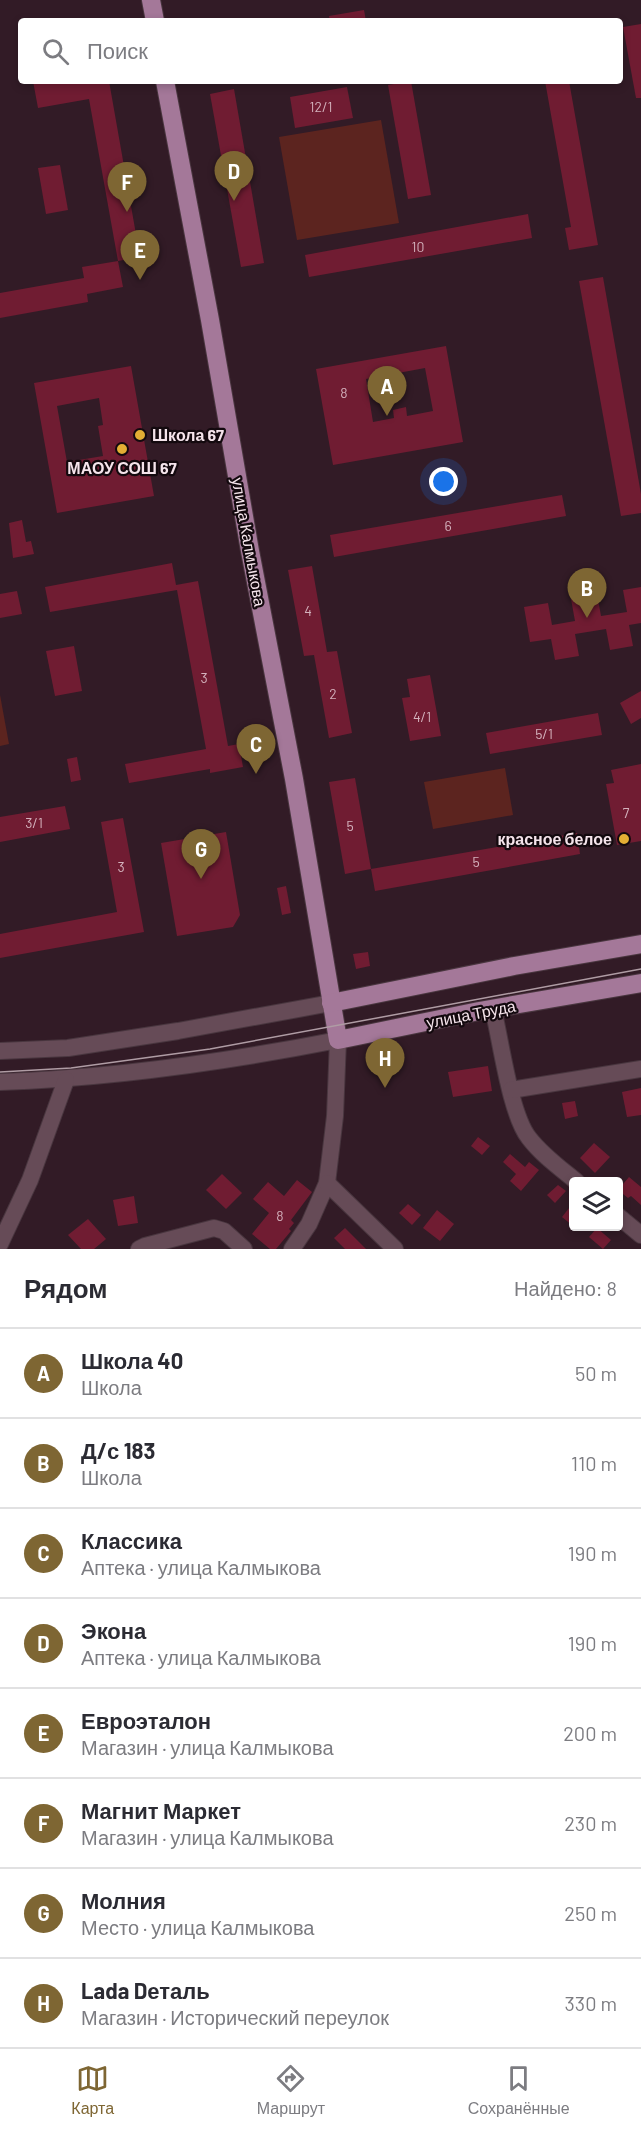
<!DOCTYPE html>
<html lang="ru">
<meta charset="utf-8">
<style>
:root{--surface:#fff;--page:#f2f2f3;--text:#2b2b33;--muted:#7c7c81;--line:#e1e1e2;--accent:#7e6633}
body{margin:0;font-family:Barlow,sans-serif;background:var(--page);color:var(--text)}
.controls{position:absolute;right:18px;bottom:18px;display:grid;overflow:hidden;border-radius:6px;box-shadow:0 3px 9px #0003}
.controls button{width:54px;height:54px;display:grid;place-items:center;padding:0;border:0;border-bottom:2px solid var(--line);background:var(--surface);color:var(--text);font:30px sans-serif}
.you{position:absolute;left:444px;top:482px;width:21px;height:21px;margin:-15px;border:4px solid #fff;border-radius:50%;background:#1a73e8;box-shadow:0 0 0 9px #1a73e833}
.badge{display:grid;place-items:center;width:39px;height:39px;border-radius:50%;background:var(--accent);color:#fff;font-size:20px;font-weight:700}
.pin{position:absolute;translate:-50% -50px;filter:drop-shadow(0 2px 3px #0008)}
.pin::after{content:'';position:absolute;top:32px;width:21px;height:18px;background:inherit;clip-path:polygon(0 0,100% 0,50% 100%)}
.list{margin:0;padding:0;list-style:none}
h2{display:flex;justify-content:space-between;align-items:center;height:78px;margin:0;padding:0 24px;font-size:26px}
h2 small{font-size:20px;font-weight:400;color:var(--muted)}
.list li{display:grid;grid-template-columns:39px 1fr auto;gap:18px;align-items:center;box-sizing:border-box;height:90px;padding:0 24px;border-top:2px solid var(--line)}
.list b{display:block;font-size:22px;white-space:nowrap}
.list p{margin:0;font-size:20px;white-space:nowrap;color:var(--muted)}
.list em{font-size:20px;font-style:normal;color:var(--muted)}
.icon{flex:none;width:33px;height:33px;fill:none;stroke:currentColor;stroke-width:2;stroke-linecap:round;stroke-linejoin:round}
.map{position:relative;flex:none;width:641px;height:1249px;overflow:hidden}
.search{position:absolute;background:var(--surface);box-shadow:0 3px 9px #0003;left:18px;right:18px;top:18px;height:66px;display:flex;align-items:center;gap:15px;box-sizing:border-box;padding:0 21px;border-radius:6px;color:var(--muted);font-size:22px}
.sheet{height:798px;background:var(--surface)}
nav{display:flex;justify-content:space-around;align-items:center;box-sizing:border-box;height:84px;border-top:2px solid var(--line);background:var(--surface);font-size:16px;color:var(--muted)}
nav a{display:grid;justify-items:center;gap:3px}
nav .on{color:var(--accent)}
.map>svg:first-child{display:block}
</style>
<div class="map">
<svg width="641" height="1249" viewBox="0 0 641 1249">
<rect width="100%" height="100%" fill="#321b26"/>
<!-- green -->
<g fill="#5c241f">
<path d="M381,120L399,223L297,240L279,137Z"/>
<path d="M0,695L9,744L0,746Z"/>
<path d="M505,768L513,815L433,829L424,782Z"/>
</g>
<!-- building -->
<g fill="#701c32" fill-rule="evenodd">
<path d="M364,10L366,21H330L329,16Z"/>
<path d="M641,24V98H636L623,27Z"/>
<path d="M33,81H109L140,257L118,261L89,99L38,108Z"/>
<path d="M411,81L431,195L408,199L388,85Z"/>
<path d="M545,81H569L598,245L569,250L565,228L571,227Z"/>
<path d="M347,87L353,118L295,128L290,97Z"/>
<path d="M234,89L264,263L241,267L210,94Z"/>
<path d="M60,165L68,210L46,214L38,168Z"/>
<path d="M528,214L532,238L309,277L305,255Z"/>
<path d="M118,261L123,287L87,294L88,302L0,318V293L84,278L82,267Z"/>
<path d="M603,277L641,494V513L621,516L579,281Z"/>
<path d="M446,346L463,442L333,465L316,369ZM425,368L433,411L407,416L406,407L393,410L394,418L373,422L366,379Z"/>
<path d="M131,366L154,496L57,513L34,383ZM99,398L103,425L98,426L103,456L67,462L57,406Z"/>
<path d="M562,495L566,516L334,557L330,535Z"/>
<path d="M22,520L26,542L31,541L34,554L13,558L9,523Z"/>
<path d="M172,563L176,585L198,581L228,746L239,744L243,767L210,773V769L129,783L125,764L206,749L177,590L50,612L45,587Z"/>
<path d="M312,566L327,652L337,651L352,733L329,738L314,655L304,656L288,570Z"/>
<path d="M641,587V623L629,625L633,646L610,650L606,629L575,634L579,656L555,660L551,639L530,642L524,607L548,603L552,625L575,621L571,599L597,594L601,616L627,612L623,590Z"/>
<path d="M17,591L22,614L0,618V594Z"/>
<path d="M74,646L82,691L55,696L46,651Z"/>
<path d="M430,675L441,736L410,741L402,698L410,697L407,679Z"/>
<path d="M641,691V718L631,724L620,703Z"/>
<path d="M598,713L602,735L490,754L486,733Z"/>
<path d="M77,757L81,780L71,782L67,759Z"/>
<path d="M641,764V841L617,845L606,784L614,783L611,770Z"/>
<path d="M355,778L371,869L345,874L329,782Z"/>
<path d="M65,806L70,829L0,842V817Z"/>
<path d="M123,818L144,932L0,958V934L117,912L101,822Z"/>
<path d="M226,832L240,915L233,927L177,936L161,843Z"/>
<path d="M577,833L580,854L375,891L371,869Z"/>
<path d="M286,886L291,913L282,915L277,888Z"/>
<path d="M368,952L370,966L356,969L353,954Z"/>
<path d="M488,1066L492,1091L453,1097L448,1072Z"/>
<path d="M641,1088V1115L627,1117L622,1092Z"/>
<path d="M575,1101L578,1116L565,1119L562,1103Z"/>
<path d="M478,1137L490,1146L482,1155L471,1146Z"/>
<path d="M594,1143L610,1157L595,1173L580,1158Z"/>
<path d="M510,1154L525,1167L529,1162L539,1170L521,1191L510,1181L516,1174L503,1162Z"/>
<path d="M222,1174L242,1193L226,1209L206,1190Z"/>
<path d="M629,1177L641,1187V1205L631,1196L628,1198L618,1190Z"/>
<path d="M297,1180L312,1192L291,1220L294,1223L289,1229L291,1231L276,1249H270L252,1234L269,1213L253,1199L268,1182L284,1196Z"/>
<path d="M558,1185L566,1191L555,1203L547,1195Z"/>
<path d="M134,1196L138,1223L118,1226L113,1200Z"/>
<path d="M573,1203V1226L562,1217Z"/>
<path d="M408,1204L421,1215L412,1225L399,1213Z"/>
<path d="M437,1210L454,1224L440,1241L423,1228Z"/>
<path d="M88,1219L106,1239L94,1249H81L68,1235Z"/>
<path d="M345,1228L366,1249H345L334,1238Z"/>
<path d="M597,1228L611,1240L603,1249L589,1237Z"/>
</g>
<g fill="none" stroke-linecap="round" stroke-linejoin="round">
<!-- minor casing -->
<g stroke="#49363f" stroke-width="18">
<g id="minor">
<path d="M493,1009C501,1041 510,1114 529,1138C542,1155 560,1168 577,1182"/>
<path d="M0,1051L68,1048L178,1031L331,1003"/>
<path d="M0,1082C114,1078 226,1062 338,1040L335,1116L327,1183L309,1224L292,1249"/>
<path d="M511,1090L641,1069"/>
<path d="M327,1183L395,1249"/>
<path d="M618,1216L641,1235"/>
<path d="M0,1244L30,1180L66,1080"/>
<path d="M139,1249L145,1246L214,1228L224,1231L244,1249"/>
</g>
</g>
<!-- major casing -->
<g stroke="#49363f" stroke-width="20">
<g id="major">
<path d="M151,0L155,21"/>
<path d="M165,81L210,320L250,551L294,779L338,1040L479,1011L641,983"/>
<path d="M331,1003L514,966L641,944"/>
</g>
</g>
<!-- minor -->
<use href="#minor" stroke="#664b57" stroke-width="16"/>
<!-- major -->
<use href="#major" stroke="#a47899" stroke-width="18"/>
<!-- tram -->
<path stroke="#af9ca4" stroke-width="1.5" d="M0,1072L71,1068L210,1049L641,969"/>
</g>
<!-- markers -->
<g fill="#e3ae34" stroke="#13090e" stroke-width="2">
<circle cx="140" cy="435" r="6"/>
<circle cx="122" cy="449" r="6"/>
<circle cx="624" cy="839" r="6"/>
</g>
<g text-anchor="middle" stroke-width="4.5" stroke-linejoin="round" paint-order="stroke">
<!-- number labels -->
<g font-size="14" fill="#d4b2bd">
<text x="321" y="112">12/1</text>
<text x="418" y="252">10</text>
<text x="344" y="398">8</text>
<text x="448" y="531">6</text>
<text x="308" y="616">4</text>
<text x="204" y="683">3</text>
<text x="333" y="699">2</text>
<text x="422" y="722">4/1</text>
<text x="544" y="739">5/1</text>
<text x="626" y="818">7</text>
<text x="34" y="828">3/1</text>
<text x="350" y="831">5</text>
<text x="476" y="867">5</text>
<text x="121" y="872">3</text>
<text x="280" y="1221">8</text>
</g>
<!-- poi labels -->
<g font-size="16" font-weight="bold" fill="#f5e4eb" stroke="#13090e" text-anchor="start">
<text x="152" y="441">Школа 67</text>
<text x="122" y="474" text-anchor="middle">МАОУ СОШ 67</text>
<text x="612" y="845" text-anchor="end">красное белое</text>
</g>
<!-- street labels -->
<g font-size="16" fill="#f5e4eb" stroke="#13090e">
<text transform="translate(249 542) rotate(80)" y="6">улица Калмыкова</text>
<text transform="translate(471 1014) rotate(-11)" y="6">улица Труда</text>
</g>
</g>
</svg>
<div class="controls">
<button><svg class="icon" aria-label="layers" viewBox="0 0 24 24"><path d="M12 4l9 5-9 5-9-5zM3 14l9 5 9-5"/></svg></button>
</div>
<div class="you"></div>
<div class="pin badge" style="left:387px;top:416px">A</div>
<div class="pin badge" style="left:587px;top:618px">B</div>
<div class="pin badge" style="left:256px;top:774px">C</div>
<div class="pin badge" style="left:234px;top:201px">D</div>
<div class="pin badge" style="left:140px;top:280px">E</div>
<div class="pin badge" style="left:127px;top:212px">F</div>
<div class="pin badge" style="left:201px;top:879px">G</div>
<div class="pin badge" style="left:385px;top:1088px">H</div>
<div class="search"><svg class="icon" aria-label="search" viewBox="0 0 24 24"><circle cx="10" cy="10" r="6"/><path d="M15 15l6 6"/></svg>Поиск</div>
</div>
<section class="sheet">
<h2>Рядом<small>Найдено: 8</small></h2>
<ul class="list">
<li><span class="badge">A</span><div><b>Школа 40</b><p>Школа</p></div><em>50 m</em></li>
<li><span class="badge">B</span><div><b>Д/с 183</b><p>Школа</p></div><em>110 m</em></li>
<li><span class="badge">C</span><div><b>Классика</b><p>Аптека · улица Калмыкова</p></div><em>190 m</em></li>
<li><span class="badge">D</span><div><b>Экона</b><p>Аптека · улица Калмыкова</p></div><em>190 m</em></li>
<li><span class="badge">E</span><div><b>Евроэталон</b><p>Магазин · улица Калмыкова</p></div><em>200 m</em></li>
<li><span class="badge">F</span><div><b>Магнит Маркет</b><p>Магазин · улица Калмыкова</p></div><em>230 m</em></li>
<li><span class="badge">G</span><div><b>Молния</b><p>Место · улица Калмыкова</p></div><em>250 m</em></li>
<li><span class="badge">H</span><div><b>Lada Dеталь</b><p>Магазин · Исторический переулок</p></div><em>330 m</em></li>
</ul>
</section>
<nav>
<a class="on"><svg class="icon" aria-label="map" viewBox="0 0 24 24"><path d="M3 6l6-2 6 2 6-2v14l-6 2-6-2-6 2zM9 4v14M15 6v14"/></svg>Карта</a>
<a><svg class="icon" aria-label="directions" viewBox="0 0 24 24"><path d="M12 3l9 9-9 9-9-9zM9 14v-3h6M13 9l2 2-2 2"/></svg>Маршрут</a>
<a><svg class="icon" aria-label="saved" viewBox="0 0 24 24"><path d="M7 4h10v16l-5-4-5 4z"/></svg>Сохранённые</a>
</nav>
